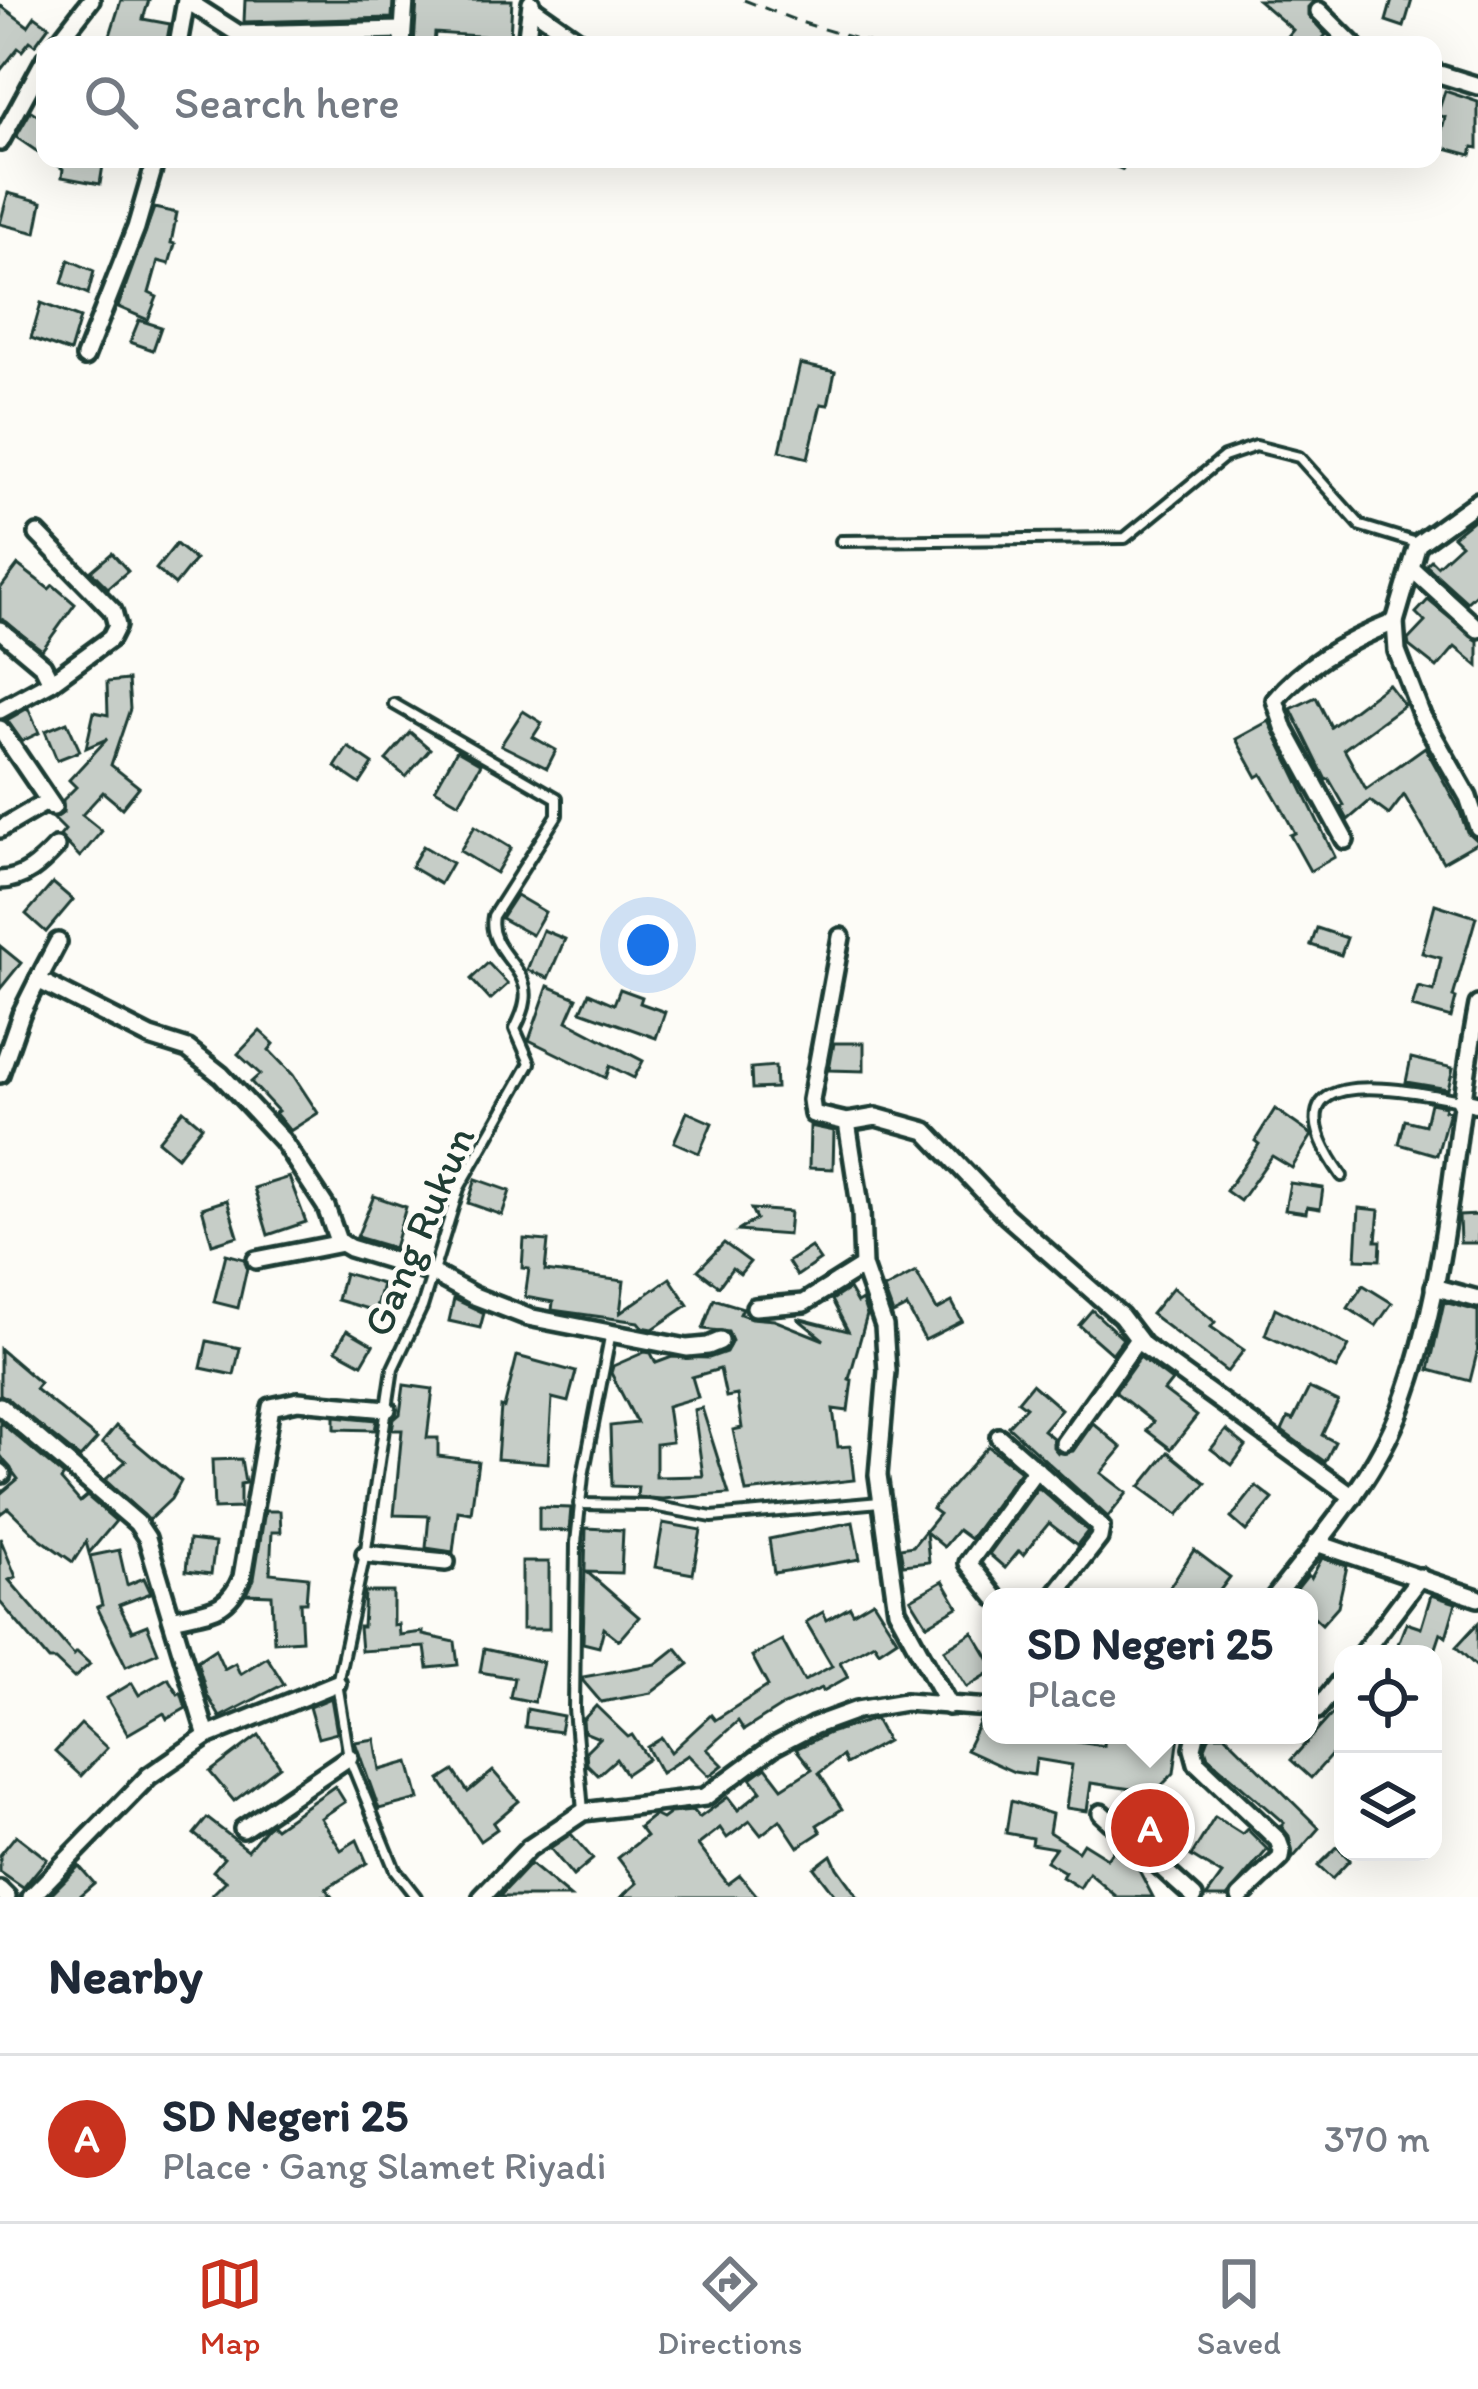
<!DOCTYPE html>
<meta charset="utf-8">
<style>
:root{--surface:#fff;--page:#f6f6f7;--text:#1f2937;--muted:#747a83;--line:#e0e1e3;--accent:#c8321e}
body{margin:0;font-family:Itim,sans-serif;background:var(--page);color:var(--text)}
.controls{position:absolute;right:36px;bottom:36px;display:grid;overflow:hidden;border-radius:24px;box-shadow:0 12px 48px #0002}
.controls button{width:108px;height:108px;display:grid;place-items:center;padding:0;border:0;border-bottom:3px solid var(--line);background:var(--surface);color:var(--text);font:60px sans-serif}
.you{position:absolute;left:648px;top:945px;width:42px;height:42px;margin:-30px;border:9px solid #fff;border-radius:50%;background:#1a73e8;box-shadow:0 0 0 18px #1a73e833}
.badge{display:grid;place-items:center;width:78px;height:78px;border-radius:50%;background:var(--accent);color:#fff;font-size:39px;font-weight:700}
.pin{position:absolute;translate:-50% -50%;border:6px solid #fff;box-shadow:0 3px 12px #0006}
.popup{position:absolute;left:982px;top:1588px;width:336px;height:156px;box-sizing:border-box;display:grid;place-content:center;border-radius:24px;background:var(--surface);filter:drop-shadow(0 3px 9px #0005);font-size:39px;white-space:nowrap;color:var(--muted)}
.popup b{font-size:45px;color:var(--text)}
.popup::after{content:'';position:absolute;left:50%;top:100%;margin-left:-24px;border:24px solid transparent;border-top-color:var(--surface)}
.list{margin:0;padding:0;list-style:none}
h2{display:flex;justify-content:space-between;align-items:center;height:156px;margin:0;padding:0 48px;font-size:51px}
h2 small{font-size:39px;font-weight:400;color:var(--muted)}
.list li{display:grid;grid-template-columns:78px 1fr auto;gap:36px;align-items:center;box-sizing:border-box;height:168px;padding:0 48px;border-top:3px solid var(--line)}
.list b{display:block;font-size:45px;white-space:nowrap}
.list p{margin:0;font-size:39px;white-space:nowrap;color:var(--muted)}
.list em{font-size:39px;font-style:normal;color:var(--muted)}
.icon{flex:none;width:66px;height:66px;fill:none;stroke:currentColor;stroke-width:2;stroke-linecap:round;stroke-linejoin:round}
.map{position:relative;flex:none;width:1478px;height:1897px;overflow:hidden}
.search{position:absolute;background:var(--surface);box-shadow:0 12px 48px #0002;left:36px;right:36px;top:36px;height:132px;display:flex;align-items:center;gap:30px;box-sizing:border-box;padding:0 42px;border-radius:24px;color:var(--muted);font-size:45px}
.sheet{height:324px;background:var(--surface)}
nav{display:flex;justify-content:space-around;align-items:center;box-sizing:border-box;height:168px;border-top:3px solid var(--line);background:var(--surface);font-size:33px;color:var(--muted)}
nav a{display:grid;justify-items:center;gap:6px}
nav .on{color:var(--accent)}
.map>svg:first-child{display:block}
</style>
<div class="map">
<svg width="1478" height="1897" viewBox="0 0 1478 1897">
<rect width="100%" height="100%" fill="#fdfcf7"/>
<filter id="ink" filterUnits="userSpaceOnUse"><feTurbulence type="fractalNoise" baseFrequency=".00833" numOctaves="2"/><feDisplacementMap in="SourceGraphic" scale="24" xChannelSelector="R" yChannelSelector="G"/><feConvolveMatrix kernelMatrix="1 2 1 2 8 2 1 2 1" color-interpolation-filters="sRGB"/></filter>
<g filter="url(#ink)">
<!-- building -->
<g fill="#c6cdc7" stroke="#1f3d34" stroke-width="3">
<path d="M121,0H149L143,19L170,24L166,45L138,39L137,45H107Z"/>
<path d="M245,0H393L392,18L244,22Z"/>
<path d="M417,0H512L510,38L435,33L434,45H414Z"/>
<path d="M1258,0H1315L1308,7V15L1326,35L1316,45H1298L1288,36L1293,30Z"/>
<path d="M1392,0H1412L1404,27L1386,21Z"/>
<path d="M0,5L28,26L35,16L49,26L35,45L30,41L22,51L18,48L0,71Z"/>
<path d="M1445,91L1478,102V148L1473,147L1471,155L1438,146L1445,117L1437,115Z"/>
<path d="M31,111L45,120V157L16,137Z"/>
<path d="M48,159H104L100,184L62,177L63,169Z"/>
<path d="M8,193L42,202L36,233L0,224Z"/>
<path d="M154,208L177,213L171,243L175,244L169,264L158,261L149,293L157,297L148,320L118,307Z"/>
<path d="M69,260L94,271L88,294L62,283Z"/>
<path d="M41,303L80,318L70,352L31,338Z"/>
<path d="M139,320L161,327L153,350L130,342Z"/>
<path d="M800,364L835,372L828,405L821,404L808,458L780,451Z"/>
<path d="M1478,516V592L1467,602L1426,565L1431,560L1437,566L1461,544L1453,536Z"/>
<path d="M176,544L195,560L175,585L156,569Z"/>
<path d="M112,553L128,571L108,588L91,571Z"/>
<path d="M18,565L49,589L53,585L75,604L42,650L0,618V589Z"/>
<path d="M1428,600L1478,641V666L1455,647L1437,668L1409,646L1408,640L1425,622L1416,613Z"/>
<path d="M128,680L130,709L111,765L139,787L122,808L103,792L82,815L102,831L80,857L60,836L65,830L54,819L63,813V800L76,787L69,780L107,739L86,748L94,712L108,715L107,682Z"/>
<path d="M1388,684L1404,705L1344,749L1366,789L1425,747L1459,809L1467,832L1478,842L1443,862L1404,795L1389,815L1370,801L1348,820L1341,807L1344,805L1329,779L1326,780L1291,709L1316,697L1331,727Z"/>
<path d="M28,708L39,733L22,741L7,720Z"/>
<path d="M523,711L542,723L533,737L556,750L547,768L501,745Z"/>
<path d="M1269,721L1335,857L1310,871L1290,835L1295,833L1280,805L1262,774L1257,777L1236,739Z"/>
<path d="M67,722L80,751L57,760L45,731Z"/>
<path d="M410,732L430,749L406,777L386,760Z"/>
<path d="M348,747L373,764L360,784L335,767Z"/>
<path d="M457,750L481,764L459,803L435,789Z"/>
<path d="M475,826L511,848L496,873L460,851Z"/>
<path d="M423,846L452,863L440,884L411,867Z"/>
<path d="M53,883L73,900L46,932L26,914Z"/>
<path d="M516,895L545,912L532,935L501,918Z"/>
<path d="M1435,904L1476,917L1453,997L1456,998L1451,1018L1412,1007L1418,987L1434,991L1441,958L1422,953Z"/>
<path d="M1317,928L1347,938L1341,955L1311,945Z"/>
<path d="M543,930L565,939L548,978L527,970Z"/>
<path d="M0,946L21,963L0,989Z"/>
<path d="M488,963L508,984L490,1000L471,979Z"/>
<path d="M548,986L577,998L567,1021L643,1061L634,1078L610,1066L606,1078L529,1040Z"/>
<path d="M620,989L642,997L640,1003L665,1012L656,1038L581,1011L589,993L614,1004Z"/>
<path d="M260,1031L274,1044L269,1050L293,1075L318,1113L290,1131L275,1113L278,1111L251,1082L260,1074L238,1054Z"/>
<path d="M834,1043H864V1071L829,1070Z"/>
<path d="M1411,1058L1453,1068L1448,1089L1406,1082Z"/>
<path d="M775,1066L776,1088L752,1089L751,1068Z"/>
<path d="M1430,1103L1445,1106L1444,1110L1449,1111L1437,1155L1399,1144L1405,1120L1425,1125Z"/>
<path d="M1275,1109L1312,1135L1292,1168L1272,1156L1240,1201L1226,1191L1259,1144L1255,1141Z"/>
<path d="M183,1110L202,1126L177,1157L158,1141Z"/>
<path d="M687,1112L712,1123L699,1153L674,1142Z"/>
<path d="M810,1126L834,1131L833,1169L809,1168Z"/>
<path d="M289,1177L306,1222L268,1235L254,1188Z"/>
<path d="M476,1179L510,1191L502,1215L468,1203Z"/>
<path d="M1290,1183L1323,1188L1320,1209L1307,1207L1306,1213L1285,1210Z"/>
<path d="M374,1196L406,1207L394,1248L357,1237Z"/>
<path d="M227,1200L238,1236L212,1244L202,1208Z"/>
<path d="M1359,1208L1379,1210L1376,1241H1381L1380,1260L1356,1259Z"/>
<path d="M751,1209L790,1212L788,1235L738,1231L756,1219Z"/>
<path d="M1478,1215V1243H1460L1459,1216Z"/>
<path d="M524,1239L548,1241L545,1271L624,1281L620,1313L670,1278L688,1305L653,1329L642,1327L638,1322L552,1310L553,1302L525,1297L529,1269L522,1268Z"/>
<path d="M724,1243L750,1262L740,1274L732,1268L719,1286L698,1270Z"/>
<path d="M811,1247L820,1260L797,1276L788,1262Z"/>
<path d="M226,1254L244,1259L247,1268L238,1308L214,1302Z"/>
<path d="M916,1272L937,1310L952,1302L962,1321L925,1340L907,1307L893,1314L884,1289Z"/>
<path d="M344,1273L382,1284L375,1311L337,1300Z"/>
<path d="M1363,1285L1392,1303L1376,1326L1348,1308Z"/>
<path d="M1173,1287L1215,1322L1211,1327L1244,1350L1227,1372L1151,1314Z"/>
<path d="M849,1289L857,1303L862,1300L867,1315L849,1379L852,1380L848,1411L833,1409L838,1447L850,1446L854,1480L746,1492L733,1430L742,1428L737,1395L726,1397L720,1369L692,1377L698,1397L667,1406L672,1442L656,1444V1477L703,1476L694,1410L702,1408L729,1494L662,1499L637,1497L638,1487L612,1486L610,1426L637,1423L611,1373L613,1366L645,1352L651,1353L656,1363L672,1357L709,1358L726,1352L732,1341L728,1332L703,1329L714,1299L743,1308L740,1314L751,1318L774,1320L824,1340L797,1318L848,1331L832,1300Z"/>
<path d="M454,1299L484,1313L480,1328L449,1321Z"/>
<path d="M1444,1302L1478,1311V1349L1470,1381L1429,1370Z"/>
<path d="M1275,1308L1349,1346L1336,1369L1265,1335Z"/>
<path d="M1092,1310L1123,1339L1112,1354L1079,1325Z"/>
<path d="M347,1330L373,1345L362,1364L336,1350Z"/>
<path d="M207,1341L240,1348L234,1375L201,1368Z"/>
<path d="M0,1349L40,1383L35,1389L97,1439L80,1458L0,1394Z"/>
<path d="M517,1356L576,1372L568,1402L552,1398L548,1463L497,1459L501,1407L504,1408Z"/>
<path d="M1140,1357L1172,1381L1164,1391L1197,1416L1171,1449L1146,1430L1153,1422L1115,1392Z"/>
<path d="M1032,1384L1061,1409L1043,1430L1053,1438V1447L1058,1453L1073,1451L1093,1423L1122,1448L1101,1473L1127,1493L1108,1517L1008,1426L1026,1407L1018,1401Z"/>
<path d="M404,1385L433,1389L427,1438H438V1456L478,1461L471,1513L458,1511L453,1552L426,1548L429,1516L394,1515L402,1430H392L394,1419L400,1414Z"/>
<path d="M1309,1388L1338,1402L1322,1435L1335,1442L1325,1462L1282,1431L1288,1418L1293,1420Z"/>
<path d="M335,1416L377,1420L375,1430L335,1429Z"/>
<path d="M0,1422L64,1476L61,1480L80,1502L87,1496L116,1521L89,1553L86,1542L73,1562L38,1537L8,1508L0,1514V1494L18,1479L0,1455Z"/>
<path d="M116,1426L181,1481L171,1499L149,1520L105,1480L126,1461L102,1443Z"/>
<path d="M1226,1430L1246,1446L1232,1465L1211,1449Z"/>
<path d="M988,1446L1020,1471L970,1539L958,1530L944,1547L926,1532L929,1562L903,1565L900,1548L913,1546L939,1514L932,1509Z"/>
<path d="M1168,1452L1206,1483L1178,1515L1140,1487Z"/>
<path d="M241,1459L245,1483L240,1484V1508L214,1509L212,1460Z"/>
<path d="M1256,1486L1273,1499L1246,1531L1231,1518Z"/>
<path d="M1038,1487L1088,1531L1077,1545L1049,1523L1023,1555L1019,1551L1005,1568L989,1554Z"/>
<path d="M539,1507L571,1508L569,1531L539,1530Z"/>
<path d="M265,1511H280L281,1532H272L270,1573L308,1577L306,1602H300L302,1640L274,1642L272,1595L247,1594L254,1579Z"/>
<path d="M853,1522L860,1559L774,1573L769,1539Z"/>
<path d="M663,1523L701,1530L693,1574L655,1567Z"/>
<path d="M586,1528L623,1530L621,1573L587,1572L639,1617L619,1640L604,1628L599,1647L583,1643Z"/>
<path d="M0,1538L16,1577L9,1580L74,1655L77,1652L90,1664L74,1678L55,1660H49L0,1602Z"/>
<path d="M189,1540L215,1543L211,1574L186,1571Z"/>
<path d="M119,1550L127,1585L144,1578L151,1593L119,1605L132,1631L147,1625L158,1652L126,1666L97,1607L102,1605L90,1556Z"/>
<path d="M1194,1550L1230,1577L1215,1597H1163Z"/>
<path d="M1322,1558L1347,1566L1338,1606L1322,1624L1309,1612V1597L1292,1595L1308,1575L1311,1578Z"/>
<rect x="522" y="1562" width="27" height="67"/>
<path d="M943,1581L958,1607L927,1625L911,1599Z"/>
<path d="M365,1592H393V1625L398,1624L399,1635L423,1632V1635L455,1642L458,1665L428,1668L425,1647L361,1651L359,1627H363Z"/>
<path d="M1431,1595L1456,1603L1446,1637L1441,1633L1434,1654H1410L1396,1649L1406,1623L1421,1628Z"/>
<path d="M873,1601L897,1639L879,1651L874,1643L840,1662L848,1677L823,1691L822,1688L782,1706L744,1730L738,1721L707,1749L723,1765L709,1776L688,1755L661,1773L647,1747L662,1738L671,1752L711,1715L715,1720L768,1686L752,1656L782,1640L804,1681L832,1666L806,1622L823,1612L827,1620L850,1607L853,1613Z"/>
<path d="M1478,1623V1668L1456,1647Z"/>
<path d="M973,1632L991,1662V1672L967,1687L944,1650Z"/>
<path d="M676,1648L689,1664L651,1693L601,1702L583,1681V1677L656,1664Z"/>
<path d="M215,1649L224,1669L235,1663L240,1674L267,1657L284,1684L220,1717L207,1695L197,1661Z"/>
<path d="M484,1649L543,1662L534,1702L510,1697L514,1678L480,1672Z"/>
<path d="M168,1678L178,1694L181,1692L186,1708L167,1719L164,1713L128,1734L107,1698L132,1683L139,1695Z"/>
<path d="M331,1698L337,1733L318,1738L309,1707Z"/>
<path d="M1343,1702V1742L1311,1778L1291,1760Z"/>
<path d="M596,1706L628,1737L632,1735L648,1759L626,1774L616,1759L598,1775L587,1764L586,1751L599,1738L584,1732L583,1720Z"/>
<path d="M527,1709L563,1716L560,1732L525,1727Z"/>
<path d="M875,1719L887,1741L846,1764L842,1756L819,1773L842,1809L817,1825L821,1832L798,1847L780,1820L761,1835L750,1821L727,1838L720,1828L698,1845L728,1884L740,1875L758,1897H621L637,1883L618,1858L646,1836L639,1827L654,1815L662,1819L670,1813L693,1811L699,1818L728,1797L738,1810L761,1791L751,1778L766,1767L782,1788L812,1769L796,1749L829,1733Z"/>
<path d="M981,1719L991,1720V1735H1072L1071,1741L1104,1746L1105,1735H1179L1174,1773L1145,1802L1190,1845L1174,1862L1114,1808L1132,1789L1091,1783L1087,1811L1066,1808L1072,1765L1036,1759L1034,1775L1014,1772L966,1750Z"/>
<path d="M81,1724L107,1748L81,1776L55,1752Z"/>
<path d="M259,1735L280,1766L234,1801L210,1772Z"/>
<path d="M1210,1735H1225L1319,1828L1293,1858L1289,1836L1281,1826L1284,1823L1208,1757L1205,1748Z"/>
<path d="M375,1739L380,1770L409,1762L419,1799L379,1809L355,1742Z"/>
<path d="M454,1771L468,1792L493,1771L519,1801L493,1823L497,1829L480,1841L440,1780Z"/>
<path d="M335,1786L345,1802L321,1818L341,1850L357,1840L367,1863L326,1889L332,1897H210L226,1881L213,1871L224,1858L194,1834L207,1818L248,1850L266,1828L271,1824L275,1828Z"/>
<path d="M1011,1801L1052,1814L1049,1832L1078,1851L1083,1843L1107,1858L1118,1844L1132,1857L1153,1897H1117L1089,1873L1080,1888L1062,1877L1065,1872L1046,1861L1055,1848L1031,1844L1032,1838L1006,1833Z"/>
<path d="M1215,1817L1242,1834L1247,1829L1270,1852L1267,1850L1227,1897H1206L1222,1875L1191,1856Z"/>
<path d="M571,1834L593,1859L573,1876L550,1848Z"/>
<path d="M16,1835L47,1859L23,1888L0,1872V1855Z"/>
<path d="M1337,1847L1350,1860L1332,1879L1318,1866Z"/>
<path d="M831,1855L837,1868L858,1897H836L814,1868Z"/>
<path d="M530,1864L570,1897H499Z"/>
<path d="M79,1866L94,1883L78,1897H48Z"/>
</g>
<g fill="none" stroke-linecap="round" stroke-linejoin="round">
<!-- lane casing -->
<g stroke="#1f3d34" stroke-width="16">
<g id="lane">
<path d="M841,541L1125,538L1224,457L1256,446L1299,457L1361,526L1417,543"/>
<path d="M394,704L557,798V815L493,916C486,952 532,967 525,1002C524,1011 519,1021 515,1029L530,1063L459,1188L422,1307L393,1368L366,1549L337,1683L349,1757L395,1870L416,1897"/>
<path d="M1342,1176C1260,1060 1396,1088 1460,1100"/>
<path d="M579,1504L648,1505L712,1517L880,1502"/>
<path d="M583,1811L574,1709L576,1543L583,1476L611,1332"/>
</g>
</g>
<!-- street casing -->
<g stroke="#1f3d34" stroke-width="24">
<g id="street">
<path d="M531,7L578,40"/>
<path d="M1319,11L1353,45"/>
<path d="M56,45L91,0"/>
<path d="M178,45L186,0L239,34L402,30"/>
<path d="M402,45L405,0"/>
<path d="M526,45L531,3"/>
<path d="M1433,72L1478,86"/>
<path d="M0,142L45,59"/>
<path d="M85,357L136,228L156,159"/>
<path d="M1478,501L1418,544L1395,622L1397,651L1422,716L1468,797L1478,827"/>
<path d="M38,534L113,611L117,626L111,638L51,682"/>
<path d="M1411,568L1478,629"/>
<path d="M0,630L43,666L51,682L0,710"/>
<path d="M0,729L53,807"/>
<path d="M0,829L48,801"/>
<path d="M1345,840L1285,730L1275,700C1305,663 1351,639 1395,622"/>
<path d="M0,880C25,879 40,864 56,847"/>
<path d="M841,937L811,1100L813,1114L847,1122L876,1117L926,1131L1007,1216L1121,1316L1143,1345L1353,1497"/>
<path d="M38,980L58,942"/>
<path d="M0,1074L21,1014L38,980L150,1037L188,1049L221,1075L282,1140L326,1207L338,1241L350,1248L432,1273L474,1296L528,1317L687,1348L708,1346L720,1341"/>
<path d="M1460,1100L1478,1104"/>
<path d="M847,1122L861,1212L863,1266L884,1326L887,1371L878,1475L897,1610L949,1706"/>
<path d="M256,1260L342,1243"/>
<path d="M1434,1287L1478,1299"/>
<path d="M755,1307L804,1303L863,1266"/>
<path d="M0,1406L137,1523L147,1538L207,1736"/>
<path d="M999,1437L1101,1527L1099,1538L1053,1597"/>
<path d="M1064,1443L1138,1339"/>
<path d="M0,1472L2,1474"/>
<path d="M1316,1543L1478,1598"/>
<path d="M365,1554L446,1562"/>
<path d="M995,1597L968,1563L1036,1469"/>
<path d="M1275,1597C1321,1538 1374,1479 1401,1408C1450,1280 1452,1138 1478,1005"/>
<path d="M172,1619C207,1610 227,1614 242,1577L271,1407L298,1401L387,1409"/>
<path d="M1362,1654L1420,1577"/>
<path d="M1309,1711L1317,1710L1343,1677"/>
<path d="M1196,1735L1193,1748L1197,1763L1278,1840L1282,1851L1281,1858L1240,1897"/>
<path d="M1101,1813L1194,1897"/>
<path d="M243,1829L349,1757"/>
<path d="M0,1890L7,1897"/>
<path d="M31,1897L149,1776L207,1736L337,1683"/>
<path d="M482,1897L529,1848L583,1812L705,1797L773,1747L813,1726L857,1710L905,1702L991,1708"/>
</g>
</g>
<!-- path -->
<g stroke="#1f3d34" stroke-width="3" stroke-dasharray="12 9" stroke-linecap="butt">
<path d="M744,0L800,22L877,45"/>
<path d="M1095,159L1124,170"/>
</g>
<!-- lane -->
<use href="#lane" stroke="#fdfcf7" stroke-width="8"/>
<!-- street -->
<use href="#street" stroke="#fdfcf7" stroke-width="15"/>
</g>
</g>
<g text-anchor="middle" stroke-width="9" stroke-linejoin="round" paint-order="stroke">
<!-- street labels -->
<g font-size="42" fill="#1f3d34" stroke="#fdfcf7">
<text transform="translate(418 1231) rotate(-67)" y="15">Gang Rukun</text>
</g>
</g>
</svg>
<div class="controls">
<button><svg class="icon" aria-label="locate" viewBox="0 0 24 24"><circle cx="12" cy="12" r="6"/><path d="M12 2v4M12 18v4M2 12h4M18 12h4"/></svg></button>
<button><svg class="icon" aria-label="layers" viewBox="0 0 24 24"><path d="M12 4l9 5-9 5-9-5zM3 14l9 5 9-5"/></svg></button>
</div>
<div class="you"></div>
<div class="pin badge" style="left:1150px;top:1828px">A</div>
<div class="popup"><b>SD Negeri 25</b>Place</div>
<div class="search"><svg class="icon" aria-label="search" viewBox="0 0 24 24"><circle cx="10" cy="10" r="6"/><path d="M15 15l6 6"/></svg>Search here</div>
</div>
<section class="sheet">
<h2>Nearby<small></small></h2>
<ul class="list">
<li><span class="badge">A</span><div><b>SD Negeri 25</b><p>Place · Gang Slamet Riyadi</p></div><em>370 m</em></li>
</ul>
</section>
<nav>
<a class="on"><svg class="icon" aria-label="map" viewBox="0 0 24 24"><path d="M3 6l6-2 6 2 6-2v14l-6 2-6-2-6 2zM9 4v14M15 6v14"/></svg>Map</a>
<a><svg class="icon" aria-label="directions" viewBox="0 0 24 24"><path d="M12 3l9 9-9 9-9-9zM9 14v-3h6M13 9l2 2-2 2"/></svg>Directions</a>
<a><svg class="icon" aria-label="saved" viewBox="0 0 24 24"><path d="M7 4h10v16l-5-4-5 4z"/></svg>Saved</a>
</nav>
